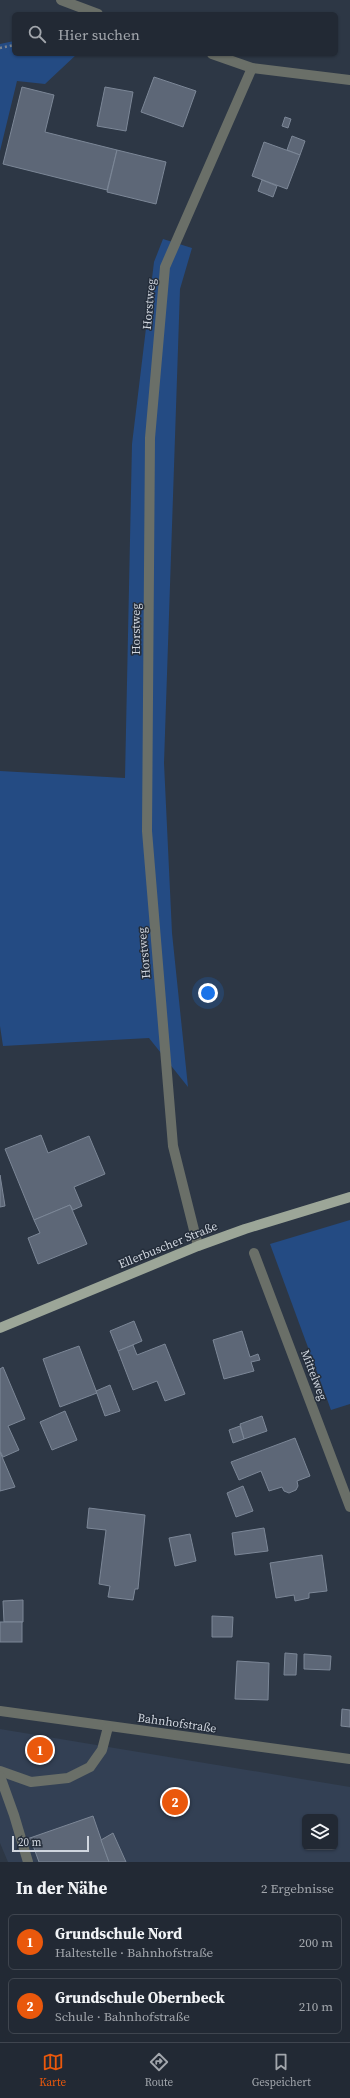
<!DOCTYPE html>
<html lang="de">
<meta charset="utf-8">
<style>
:root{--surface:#222934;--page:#2e3540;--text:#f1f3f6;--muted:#a2a6ac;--line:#3f454f;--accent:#ea580c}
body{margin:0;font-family:"Source Serif 4",serif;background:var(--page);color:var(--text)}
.controls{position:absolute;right:12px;bottom:12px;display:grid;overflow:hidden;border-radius:6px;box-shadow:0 1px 3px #0004}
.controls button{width:36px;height:36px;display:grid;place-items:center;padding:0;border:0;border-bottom:1px solid var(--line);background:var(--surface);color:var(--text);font:20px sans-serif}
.scale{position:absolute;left:12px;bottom:10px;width:77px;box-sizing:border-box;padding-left:4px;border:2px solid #d0d6df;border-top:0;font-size:11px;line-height:14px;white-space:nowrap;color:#d0d6df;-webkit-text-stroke:3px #242d3a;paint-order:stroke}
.you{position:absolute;left:208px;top:993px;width:14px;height:14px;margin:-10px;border:3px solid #fff;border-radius:50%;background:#1a73e8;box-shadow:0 0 0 6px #1a73e833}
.badge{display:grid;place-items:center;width:26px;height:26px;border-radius:50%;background:var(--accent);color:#fff;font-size:13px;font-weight:700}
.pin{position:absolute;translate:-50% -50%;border:2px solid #fff;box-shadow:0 1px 4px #0006}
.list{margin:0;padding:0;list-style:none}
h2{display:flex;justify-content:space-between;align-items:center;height:52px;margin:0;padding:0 16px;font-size:17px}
h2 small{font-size:13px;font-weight:400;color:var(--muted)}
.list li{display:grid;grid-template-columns:26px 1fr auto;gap:12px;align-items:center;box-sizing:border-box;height:56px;margin:0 8px 8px;padding:0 8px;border:1px solid var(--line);border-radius:6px}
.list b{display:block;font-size:15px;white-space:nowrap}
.list p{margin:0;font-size:13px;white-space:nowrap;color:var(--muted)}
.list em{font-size:13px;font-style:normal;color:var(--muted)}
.icon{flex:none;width:22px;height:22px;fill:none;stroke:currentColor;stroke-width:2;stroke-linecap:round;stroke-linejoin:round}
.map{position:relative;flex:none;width:350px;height:1862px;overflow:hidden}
.search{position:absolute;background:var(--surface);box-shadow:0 1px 3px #0004;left:12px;right:12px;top:12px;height:44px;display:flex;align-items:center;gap:10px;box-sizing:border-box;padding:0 14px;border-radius:6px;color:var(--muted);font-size:15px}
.sheet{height:180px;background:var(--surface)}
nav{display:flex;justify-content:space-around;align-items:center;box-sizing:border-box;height:56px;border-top:1px solid var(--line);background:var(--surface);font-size:11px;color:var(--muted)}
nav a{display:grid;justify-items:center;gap:2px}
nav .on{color:var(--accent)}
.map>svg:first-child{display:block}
</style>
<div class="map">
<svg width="350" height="1862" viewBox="0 0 350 1862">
<rect width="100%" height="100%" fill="#2d3745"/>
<!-- built -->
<path fill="#334054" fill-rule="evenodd" d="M0,1729L350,1787V1862H8L0,1843ZM305,1817H335V1847H305Z"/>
<!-- green -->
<g fill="#244b83">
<path d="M14,41V54H77L45,84L17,81L0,151V44Z"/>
<path d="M163,239L192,248L180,289L164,763L172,933L188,1087L149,1038L3,1046L0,1026V771L125,778L132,444L154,262Z"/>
<path d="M350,1220V1404L331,1410L270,1244Z"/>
</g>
<!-- building -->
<g fill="#5d6777" stroke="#7c8797">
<path d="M154,77L196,91L183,127L141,112Z"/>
<path d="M22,87L54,95L45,132L117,150L107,190L3,164Z"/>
<path d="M105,87L133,92L126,131L97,126Z"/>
<path d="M285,117L291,119L288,128L282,126Z"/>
<path d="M292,136L305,141L300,155L287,150Z"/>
<path d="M264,142L300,155L287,189L252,176Z"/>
<path d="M117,150L166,162L156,204L107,192Z"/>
<path d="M262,180L277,186L273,197L258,191Z"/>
<path d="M41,1135L48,1153L89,1136L105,1174L74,1187L82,1206L73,1210L70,1205L34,1220L5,1149Z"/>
<path d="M0,1175L5,1206L0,1207Z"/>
<path d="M70,1205L87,1244L38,1264L28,1238L40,1233L34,1220Z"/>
<path d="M134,1321L142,1341L118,1351L110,1331Z"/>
<path d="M242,1331L250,1357L258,1354L260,1360L251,1362L254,1371L224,1379L213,1340Z"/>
<path d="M165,1344L185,1394L165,1401L157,1381L133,1390L118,1351L133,1345L137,1355Z"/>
<path d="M79,1346L97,1393L60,1407L43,1359Z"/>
<path d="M3,1367L25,1419L8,1426L19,1450L3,1457L0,1451V1369Z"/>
<path d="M110,1385L120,1411L105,1416L96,1391Z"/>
<path d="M65,1411L77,1440L52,1450L40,1422Z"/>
<path d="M262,1416L267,1431L244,1439L240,1424Z"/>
<path d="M240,1426L244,1439L233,1443L229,1430Z"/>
<path d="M295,1438L310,1476L297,1481L298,1486L296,1490L289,1493L284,1491L282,1487L269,1491L261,1471L239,1480L231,1462Z"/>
<path d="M0,1452L15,1487L0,1491Z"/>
<path d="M243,1486L253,1511L236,1517L227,1493Z"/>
<path d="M89,1508L145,1515L138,1589H135L133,1600L108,1597L110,1586L99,1584L106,1530L87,1528Z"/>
<path d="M264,1528L268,1551L235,1555L232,1533Z"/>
<path d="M190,1534L196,1561L175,1566L169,1538Z"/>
<path d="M322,1555L327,1591L309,1593V1598L295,1601L294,1595L276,1598L270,1563Z"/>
<path d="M23,1600V1622H4L3,1601Z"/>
<path d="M212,1616L233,1617L232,1637H212Z"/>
<rect x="0" y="1622" width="22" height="20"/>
<path d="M285,1653L297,1654L296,1675H284Z"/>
<path d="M304,1654L331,1656L330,1670L304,1669Z"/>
<path d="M237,1661L269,1663L268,1700L235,1699Z"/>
<path d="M342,1709L350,1710V1727L341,1726Z"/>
<path d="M93,1816L109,1862H39L31,1840L28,1841L27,1839Z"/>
<path d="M113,1833L126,1862H109L101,1840Z"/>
</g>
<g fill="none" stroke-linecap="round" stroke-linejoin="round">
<!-- path -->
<path stroke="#7d8590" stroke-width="2.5" stroke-dasharray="2 3" stroke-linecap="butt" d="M0,48L14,45"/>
<!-- minor -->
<g stroke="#6a6f68" stroke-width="10">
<path d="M61,0L98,14"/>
<path d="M212,54L252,68L350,80"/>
<path d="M198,1246L173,1146L147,831L150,438L165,267L252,68"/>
<path d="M254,1253L350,1507"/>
<path d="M0,1711L350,1759"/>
<path d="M0,1771L31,1782L68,1778L90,1767L102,1750L108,1727"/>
<path d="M0,1776L14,1815L28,1862"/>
</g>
<!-- major -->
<path stroke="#9ca698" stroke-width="10" d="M0,1328L198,1246L245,1229L350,1197"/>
</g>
<g text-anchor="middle" stroke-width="3" stroke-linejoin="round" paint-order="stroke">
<!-- street labels -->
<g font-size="12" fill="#d0d6df" stroke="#242d3a">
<text transform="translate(149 304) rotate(-85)" y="4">Horstweg</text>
<text transform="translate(136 629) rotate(-90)" y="4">Horstweg</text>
<text transform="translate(144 953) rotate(-95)" y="4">Horstweg</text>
<text transform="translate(168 1245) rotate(-22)" y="4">Ellerbuscher Straße</text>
<text transform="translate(314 1375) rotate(69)" y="4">Mittelweg</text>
<text transform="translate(177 1723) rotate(8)" y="4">Bahnhofstraße</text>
</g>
</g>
</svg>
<div class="controls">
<button><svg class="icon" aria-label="layers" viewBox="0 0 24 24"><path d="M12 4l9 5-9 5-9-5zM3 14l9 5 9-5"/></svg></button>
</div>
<div class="scale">20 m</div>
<div class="you"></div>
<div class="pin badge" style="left:40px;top:1750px">1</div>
<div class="pin badge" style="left:175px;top:1802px">2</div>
<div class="search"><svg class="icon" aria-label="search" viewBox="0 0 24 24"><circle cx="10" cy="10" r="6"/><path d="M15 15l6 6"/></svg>Hier suchen</div>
</div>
<section class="sheet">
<h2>In der Nähe<small>2 Ergebnisse</small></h2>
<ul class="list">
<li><span class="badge">1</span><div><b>Grundschule Nord</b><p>Haltestelle · Bahnhofstraße</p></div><em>200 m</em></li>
<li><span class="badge">2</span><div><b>Grundschule Obernbeck</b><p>Schule · Bahnhofstraße</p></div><em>210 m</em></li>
</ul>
</section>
<nav>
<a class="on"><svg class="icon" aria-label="map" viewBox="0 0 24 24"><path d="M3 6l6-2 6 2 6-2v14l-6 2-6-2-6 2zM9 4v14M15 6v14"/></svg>Karte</a>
<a><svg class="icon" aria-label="directions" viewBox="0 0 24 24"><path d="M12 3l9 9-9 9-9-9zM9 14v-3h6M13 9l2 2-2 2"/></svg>Route</a>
<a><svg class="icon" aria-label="saved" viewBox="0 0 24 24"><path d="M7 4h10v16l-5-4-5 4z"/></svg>Gespeichert</a>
</nav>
